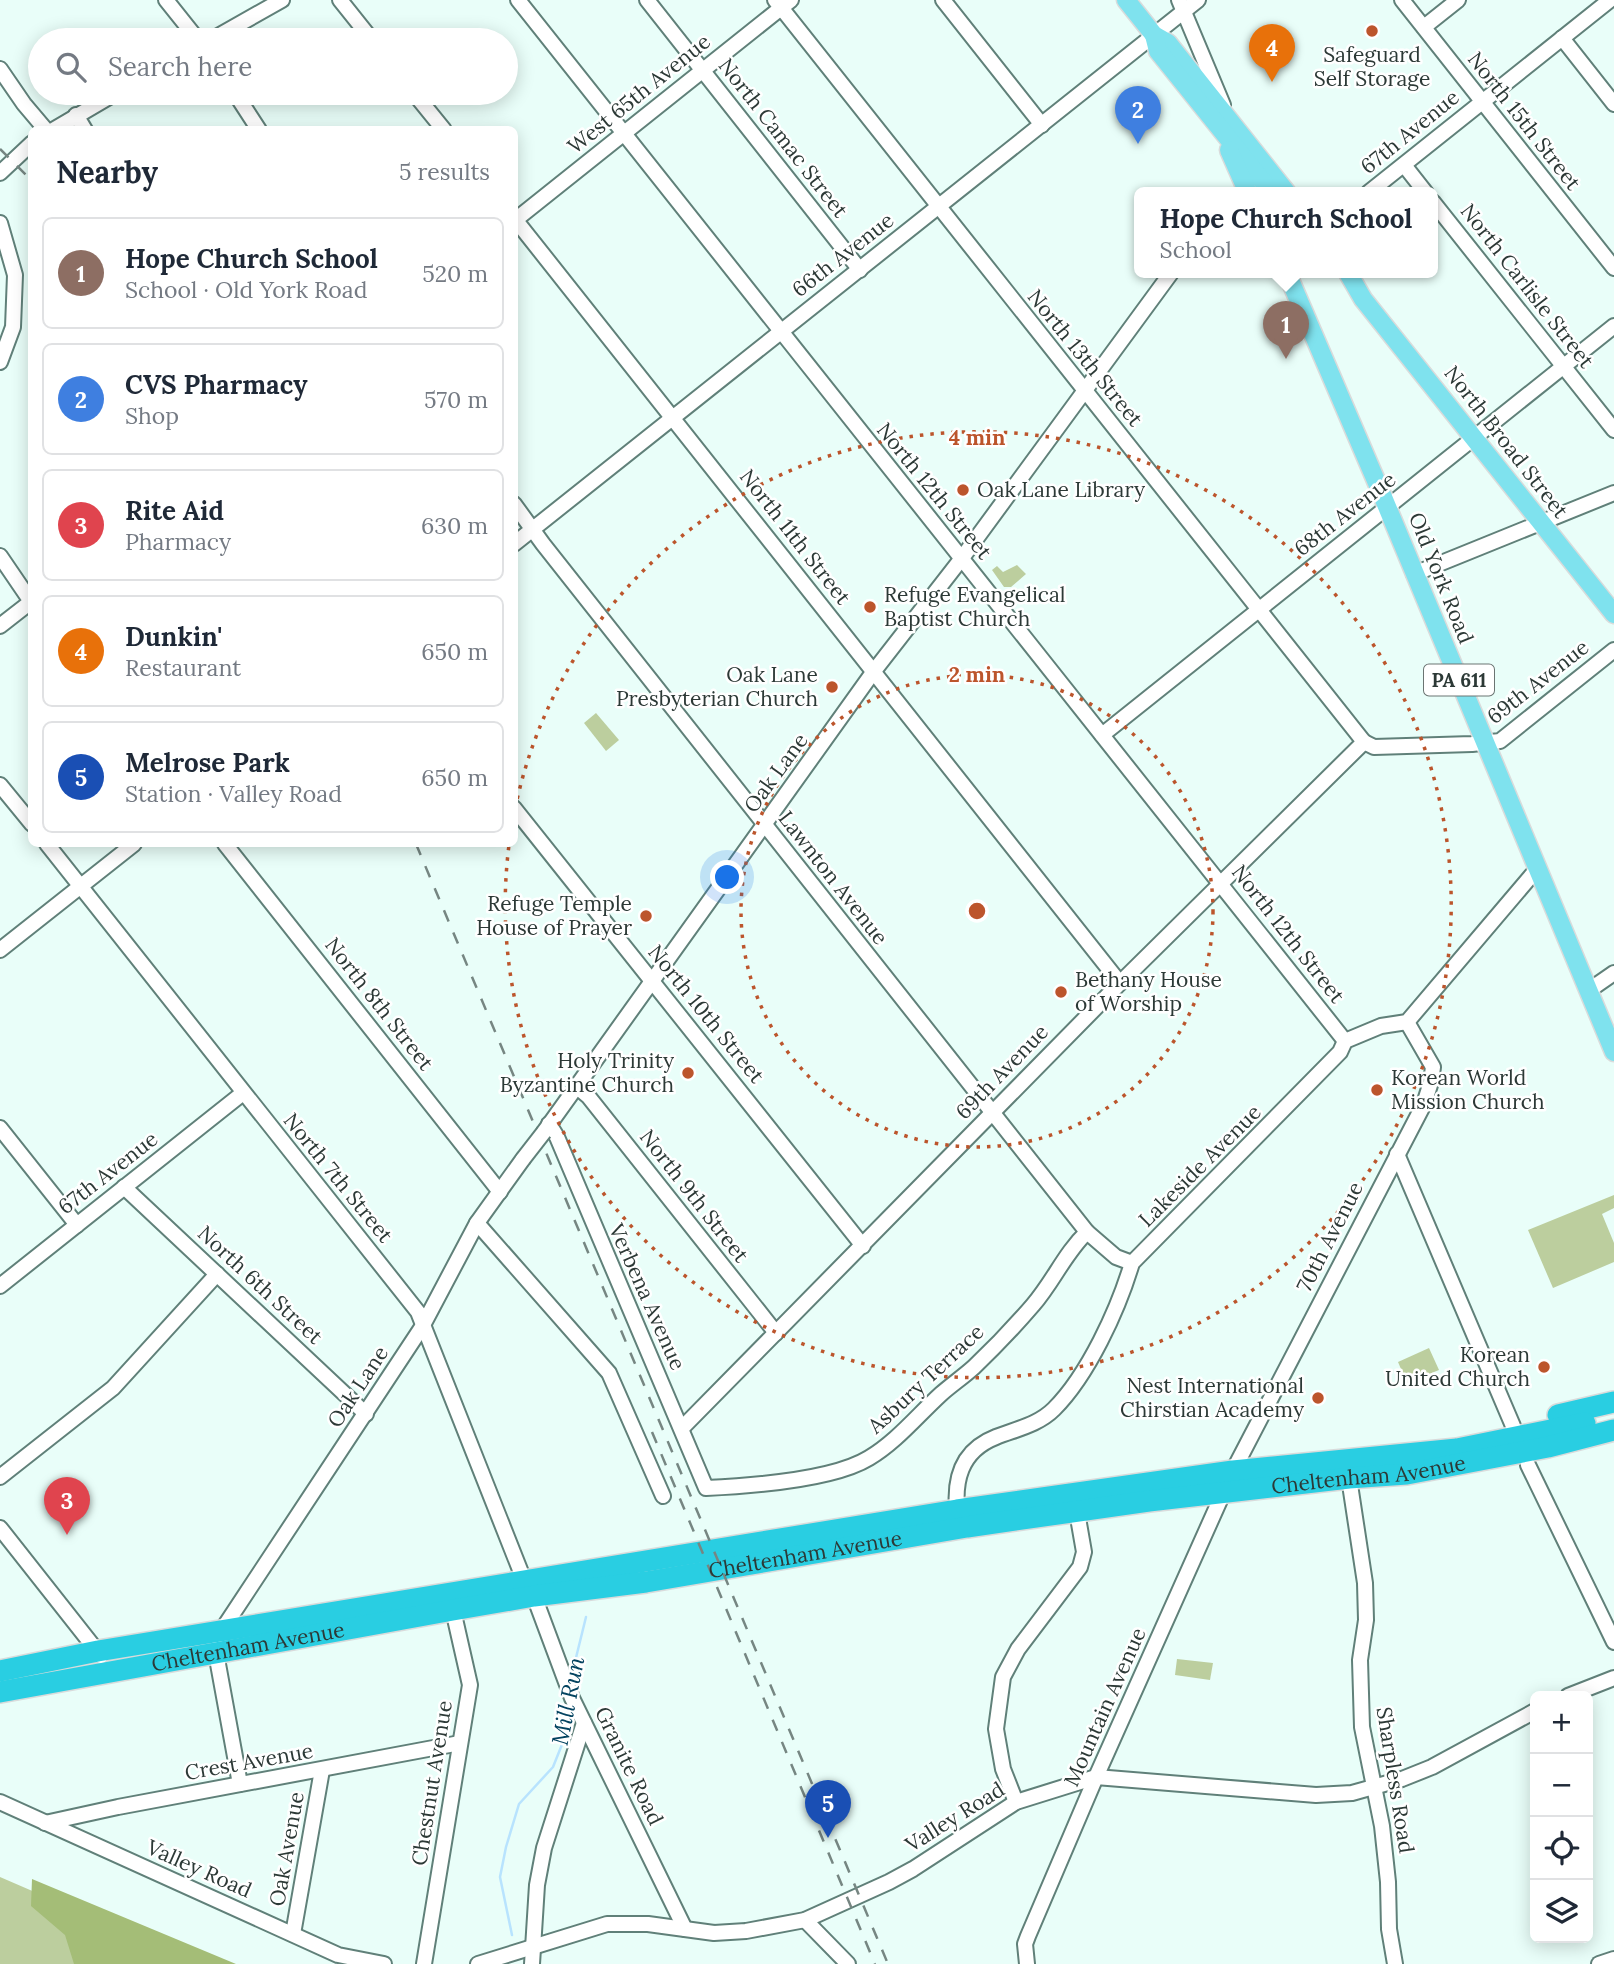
<!DOCTYPE html>
<meta charset="utf-8">
<style>
:root{--surface:#fff;--page:#f2f2f3;--text:#1f2937;--muted:#747a83;--line:#e0e1e3;--accent:#2563eb}
body{margin:0;font-family:Lora,serif;background:var(--page);color:var(--text)}
.controls{position:absolute;right:21px;bottom:21px;display:grid;overflow:hidden;border-radius:10px;box-shadow:0 4px 18px #0003}
.controls button{width:63px;height:63px;display:grid;place-items:center;padding:0;border:0;border-bottom:2px solid var(--line);background:var(--surface);color:var(--text);font:35px sans-serif}
.you{position:absolute;left:728px;top:878px;width:24px;height:24px;margin:-18px;border:5px solid #fff;border-radius:50%;background:#1a73e8;box-shadow:0 0 0 10px #1a73e833}
.badge{display:grid;place-items:center;width:46px;height:46px;border-radius:50%;background:var(--accent);color:#fff;font-size:23px;font-weight:700}
.pin{position:absolute;translate:-50% -58px;filter:drop-shadow(0 2px 4px #0008)}
.pin::after{content:'';position:absolute;top:37px;width:24px;height:21px;background:inherit;clip-path:polygon(0 0,100% 0,50% 100%)}
.popup{position:absolute;left:1134px;top:187px;width:304px;height:91px;box-sizing:border-box;display:grid;place-content:center;border-radius:10px;background:var(--surface);filter:drop-shadow(0 2px 5px #0005);font-size:23px;white-space:nowrap;color:var(--muted)}
.popup b{font-size:26px;color:var(--text)}
.popup::after{content:'';position:absolute;left:50%;top:100%;margin-left:-14px;border:14px solid transparent;border-top-color:var(--surface)}
.list{margin:0;padding:0;list-style:none}
h2{display:flex;justify-content:space-between;align-items:center;height:91px;margin:0;padding:0 28px;font-size:30px}
h2 small{font-size:23px;font-weight:400;color:var(--muted)}
.list li{display:grid;grid-template-columns:46px 1fr auto;gap:21px;align-items:center;box-sizing:border-box;height:112px;margin:0 14px 14px;padding:0 14px;border:2px solid var(--line);border-radius:10px}
.list b{display:block;font-size:26px;white-space:nowrap}
.list p{margin:0;font-size:23px;white-space:nowrap;color:var(--muted)}
.list em{font-size:23px;font-style:normal;color:var(--muted)}
.icon{flex:none;width:38px;height:38px;fill:none;stroke:currentColor;stroke-width:2;stroke-linecap:round;stroke-linejoin:round}
.map{position:relative;flex:none;width:1614px;height:1964px;overflow:hidden}
.search{position:absolute;background:var(--surface);box-shadow:0 4px 18px #0003;left:28px;top:28px;width:490px;height:77px;display:flex;align-items:center;gap:18px;box-sizing:border-box;padding:0 24px;border-radius:38px;color:var(--muted);font-size:26px}
.panel{position:absolute;background:var(--surface);box-shadow:0 4px 18px #0003;left:28px;top:126px;width:490px;height:721px;border-radius:10px}
.map>svg:first-child{display:block}
</style>
<div class="map">
<svg width="1614" height="1964" viewBox="0 0 1614 1964">
<rect width="100%" height="100%" fill="#e9fef9"/>
<!-- green -->
<g fill="#bcce9e">
<path d="M1017,565L1026,574L1011,587H1004L992,570L997,566L1003,572Z"/>
<path d="M596,713L619,740L606,751L584,723Z"/>
<path d="M1614,1195V1208L1602,1214L1614,1243V1262L1553,1288L1528,1230Z"/>
<path d="M1429,1348L1439,1370L1407,1383L1398,1362Z"/>
<path d="M1177,1659L1213,1663L1210,1680L1175,1675Z"/>
<path d="M0,1877L201,1964H0Z"/>
</g>
<!-- forest -->
<path fill="#a4bd77" d="M32,1879L236,1964H74L65,1935L31,1906Z"/>
<g fill="none" stroke-linecap="round" stroke-linejoin="round">
<!-- stream -->
<g stroke="#b8e3fe" stroke-width="2.5">
<path d="M571,1678L586,1617"/>
<path d="M512,1935L500,1877L506,1847L519,1804L553,1767L565,1737L567,1698"/>
</g>
<!-- minor casing -->
<g stroke="#608079" stroke-width="18">
<g id="minor">
<path d="M166,0L198,40"/>
<path d="M340,0L372,40"/>
<path d="M518,0L1345,1041"/>
<path d="M647,0L860,270"/>
<path d="M775,0L1364,742"/>
<path d="M943,0L1042,125"/>
<path d="M1179,0L1223,105"/>
<path d="M1402,0L1614,268"/>
<path d="M1424,27L1458,0"/>
<path d="M1562,38L1614,104"/>
<path d="M211,40L282,0"/>
<path d="M0,69L24,104L46,130"/>
<path d="M235,93L259,130"/>
<path d="M414,93L444,130"/>
<path d="M76,115L85,130"/>
<path d="M53,130L116,93"/>
<path d="M1404,165L1426,193"/>
<path d="M0,173L32,143"/>
<path d="M1368,193L1610,0"/>
<path d="M1433,202L1614,430"/>
<path d="M514,218L1120,983"/>
<path d="M514,221L791,0"/>
<path d="M0,223L15,275L13,327L0,362"/>
<path d="M514,504L543,544L1087,1232L1116,1257L1132,1263"/>
<path d="M514,544L1198,0"/>
<path d="M0,556L32,603"/>
<path d="M1414,574L1614,493"/>
<path d="M0,626L32,601"/>
<path d="M1102,735L1614,326"/>
<path d="M0,785L32,824"/>
<path d="M514,808L863,1246"/>
<path d="M47,844L418,1312L524,1580L534,1596L572,1698L685,1929"/>
<path d="M225,844L500,1192"/>
<path d="M0,950L134,844"/>
<path d="M1588,991L1614,973"/>
<path d="M576,1086L588,1096L776,1333"/>
<path d="M549,1124L557,1137L706,1488C748,1486 833,1480 869,1458C896,1442 917,1416 941,1394C951,1385 963,1377 974,1367C994,1348 1015,1326 1033,1305C1053,1282 1065,1253 1087,1232"/>
<path d="M0,1128L77,1225"/>
<path d="M544,1132L874,671L962,558L1171,273"/>
<path d="M1397,1154L1513,1426"/>
<path d="M124,1187L366,1414"/>
<path d="M477,1223L609,1373L663,1496"/>
<path d="M0,1286L243,1093"/>
<path d="M682,1428L1120,983L1364,742L1374,747L1472,744L1500,741L1614,650"/>
<path d="M1528,1465L1614,1642"/>
<path d="M0,1477L113,1388L217,1274"/>
<path d="M1349,1478L1365,1583L1366,1620L1360,1660L1362,1727L1382,1826L1388,1882L1389,1929L1395,1964"/>
<path d="M958,1517C953,1482 960,1451 996,1437C1016,1429 1038,1425 1054,1409C1088,1375 1118,1310 1132,1263L1340,1052L1345,1041L1381,1026L1407,1022L1537,869"/>
<path d="M0,1528L101,1656"/>
<path d="M1568,1696L1614,1678"/>
<path d="M240,1784L216,1653L220,1633L422,1327L477,1223L523,1159"/>
<path d="M0,1802L338,1955L384,1964"/>
<path d="M1016,1802L1003,1769L996,1729L1003,1677L1018,1649L1080,1567L1084,1552L1077,1512"/>
<path d="M45,1823L118,1807L460,1743"/>
<path d="M805,1920L848,1964"/>
<path d="M293,1934L322,1770"/>
<path d="M424,1964L470,1685L453,1610"/>
<path d="M478,1964L607,1924H648L714,1933L746,1931L805,1920L889,1882L913,1869L1016,1802L1096,1777L1316,1795L1352,1793L1402,1779L1432,1767L1535,1711"/>
<path d="M532,1964L537,1885L544,1848L584,1723"/>
<path d="M1027,1964L1025,1944L1028,1936L1096,1777L1233,1471L1424,1104L1431,1082L1433,1067L1407,1022"/>
<path d="M1599,1964L1614,1959"/>
</g>
</g>
<!-- major casing -->
<g stroke="#d9dbdb" stroke-width="21">
<g id="major">
<path d="M1126,0L1154,35L1168,43L1287,193"/>
<path d="M1154,35L1158,51L1264,183"/>
<path d="M1229,150L1248,193"/>
<path d="M1287,273L1383,497L1614,1052"/>
<path d="M1348,273L1363,299L1614,614"/>
</g>
</g>
<!-- highway casing -->
<g stroke="#d9dbdb" stroke-width="24">
<g id="highway">
<path d="M1558,1415L1614,1402"/>
<path d="M0,1671L98,1651L957,1510L1233,1471L1457,1449L1585,1423"/>
<path id="s1" d="M0,1692L453,1610L534,1596L646,1582L967,1527L1149,1501L1349,1478L1407,1474L1548,1447L1614,1430"/>
</g>
</g>
<!-- minor -->
<use href="#minor" stroke="#fff" stroke-width="14"/>
<!-- major -->
<use href="#major" stroke="#7fe2ee" stroke-width="18"/>
<!-- highway -->
<use href="#highway" stroke="#29cee2" stroke-width="21"/>
<!-- rail -->
<g stroke="#768682" stroke-width="2.5" stroke-dasharray="12 12" stroke-linecap="butt">
<path d="M0,149L32,181"/>
<path d="M416,844L888,1964"/>
<path d="M652,1432L875,1964"/>
</g>
<!-- minor-bridge casing -->
<g stroke="#608079" stroke-width="18" stroke-linecap="butt">
<path id="minor-bridge" d="M523,1159L544,1132"/>
</g>
<!-- minor-bridge -->
<use href="#minor-bridge" stroke="#fff" stroke-width="14"/>
</g>
<!-- distance rings -->
<g fill="none" stroke="#bc552c" stroke-width="3.5" stroke-dasharray="3.5 7">
<circle cx="977" cy="911" r="236"/>
<path d="M515 809A473 473 0 1 1 509 845"/>
</g>
<!-- markers -->
<g fill="#bc552c" stroke="#fff" stroke-width="2.5">
<circle cx="1372" cy="31" r="7"/>
<circle cx="963" cy="490" r="7"/>
<circle cx="870" cy="607" r="7"/>
<circle cx="832" cy="687" r="7"/>
<circle cx="646" cy="916" r="7"/>
<circle cx="1061" cy="992" r="7"/>
<circle cx="688" cy="1073" r="7"/>
<circle cx="1377" cy="1090" r="7"/>
<circle cx="1544" cy="1367" r="7"/>
<circle cx="1318" cy="1398" r="7"/>
</g>
<g text-anchor="middle" stroke-width="5" stroke-linejoin="round" paint-order="stroke">
<!-- shield labels -->
<rect fill="#fff" stroke="#6b7472" stroke-width="2" x="1424" y="664.5" width="70" height="31" rx="5"/>
<g font-size="19" font-weight="bold" fill="#2c3936">
<text x="1459" y="687">PA 611</text>
</g>
<!-- poi labels -->
<g font-size="21" fill="#2c3936" stroke="#fff" text-anchor="end">
<text x="1372" y="62" text-anchor="middle">Safeguard<tspan x="1372" dy="24">Self Storage</tspan></text>
<text x="977" y="497" text-anchor="start">Oak Lane Library</text>
<text x="884" y="602" text-anchor="start">Refuge Evangelical<tspan x="884" dy="24">Baptist Church</tspan></text>
<text x="818" y="682">Oak Lane<tspan x="818" dy="24">Presbyterian Church</tspan></text>
<text x="632" y="911">Refuge Temple<tspan x="632" dy="24">House of Prayer</tspan></text>
<text x="1075" y="987" text-anchor="start">Bethany House<tspan x="1075" dy="24">of Worship</tspan></text>
<text x="674" y="1068">Holy Trinity<tspan x="674" dy="24">Byzantine Church</tspan></text>
<text x="1391" y="1085" text-anchor="start">Korean World<tspan x="1391" dy="24">Mission Church</tspan></text>
<text x="1530" y="1362">Korean<tspan x="1530" dy="24">United Church</tspan></text>
<text x="1304" y="1393">Nest International<tspan x="1304" dy="24">Chirstian Academy</tspan></text>
</g>
<!-- street labels -->
<g font-size="21" fill="#2c3936" stroke="#fff">
<text transform="translate(639 94) rotate(-39)" y="7">West 65th Avenue</text>
<text transform="translate(1524 121) rotate(52)" y="7">North 15th Street</text>
<text transform="translate(1410 132) rotate(-39)" y="7">67th Avenue</text>
<text transform="translate(783 138) rotate(52)" y="7">North Camac Street</text>
<text transform="translate(843 255) rotate(-38)" y="7">66th Avenue</text>
<text transform="translate(1527 286) rotate(52)" y="7">North Carlisle Street</text>
<text transform="translate(1085 358) rotate(51)" y="7">North 13th Street</text>
<text transform="translate(1506 442) rotate(52)" y="7">North Broad Street</text>
<text transform="translate(934 491) rotate(51)" y="7">North 12th Street</text>
<text transform="translate(1345 514) rotate(-38)" y="7">68th Avenue</text>
<text transform="translate(795 537) rotate(52)" y="7">North 11th Street</text>
<text transform="translate(1441 578) rotate(68)" y="7">Old York Road</text>
<text transform="translate(1538 682) rotate(-38)" y="7">69th Avenue</text>
<text transform="translate(776 773) rotate(-54)" y="7">Oak Lane</text>
<text transform="translate(833 878) rotate(52)" y="7">Lawnton Avenue</text>
<text transform="translate(1288 934) rotate(52)" y="7">North 12th Street</text>
<text transform="translate(379 1004) rotate(52)" y="7">North 8th Street</text>
<text transform="translate(706 1014) rotate(51)" y="7">North 10th Street</text>
<text transform="translate(1002 1072) rotate(-46)" y="7">69th Avenue</text>
<text transform="translate(1200 1166) rotate(-45)" y="7">Lakeside Avenue</text>
<text transform="translate(108 1173) rotate(-38)" y="7">67th Avenue</text>
<text transform="translate(338 1178) rotate(51)" y="7">North 7th Street</text>
<text transform="translate(694 1196) rotate(52)" y="7">North 9th Street</text>
<text transform="translate(1330 1237) rotate(-63)" y="7">70th Avenue</text>
<text transform="translate(260 1285) rotate(43)" y="7">North 6th Street</text>
<text transform="translate(647 1297) rotate(66)" y="7">Verbena Avenue</text>
<text transform="translate(926 1379) rotate(-43)" y="7">Asbury Terrace</text>
<text transform="translate(358 1387) rotate(-57)" y="7">Oak Lane</text>
<text dy="7" stroke="none"><textPath href="#s1" startOffset="1386">Cheltenham Avenue</textPath></text>
<text dy="7" stroke="none"><textPath href="#s1" startOffset="817">Cheltenham Avenue</textPath></text>
<text dy="7" stroke="none"><textPath href="#s1" startOffset="252">Cheltenham Avenue</textPath></text>
<text transform="translate(1105 1707) rotate(-66)" y="7">Mountain Avenue</text>
<text transform="translate(249 1762) rotate(-10)" y="7">Crest Avenue</text>
<text transform="translate(629 1766) rotate(64)" y="7">Granite Road</text>
<text transform="translate(1395 1780) rotate(81)" y="7">Sharpless Road</text>
<text transform="translate(432 1783) rotate(-81)" y="7">Chestnut Avenue</text>
<text transform="translate(955 1817) rotate(-32)" y="7">Valley Road</text>
<text transform="translate(287 1849) rotate(-80)" y="7">Oak Avenue</text>
<text transform="translate(199 1869) rotate(24)" y="7">Valley Road</text>
</g>
<!-- water labels -->
<g font-size="23" font-style="italic" fill="#034360" stroke="#fff">
<text transform="translate(568 1701) rotate(-79)" y="8">Mill Run</text>
</g>
</g>
<circle cx="977" cy="911" r="10" fill="#bc552c" stroke="#fff" stroke-width="3.5"/>
<g font-size="21" text-anchor="middle" font-weight="bold" fill="#bc552c" stroke="#fff" stroke-width="5" stroke-linejoin="round" paint-order="stroke">
<text x="977" y="445">4 min</text>
<text x="977" y="682">2 min</text>
</g>
</svg>
<div class="controls">
<button>+</button>
<button>−</button>
<button><svg class="icon" aria-label="locate" viewBox="0 0 24 24"><circle cx="12" cy="12" r="6"/><path d="M12 2v4M12 18v4M2 12h4M18 12h4"/></svg></button>
<button><svg class="icon" aria-label="layers" viewBox="0 0 24 24"><path d="M12 4l9 5-9 5-9-5zM3 14l9 5 9-5"/></svg></button>
</div>
<div class="you"></div>
<div class="pin badge" style="left:1286px;top:359px;background:#8d6e63">1</div>
<div class="popup"><b>Hope Church School</b>School</div>
<div class="pin badge" style="left:1138px;top:144px;background:#3f7fe0">2</div>
<div class="pin badge" style="left:67px;top:1535px;background:#e0444e">3</div>
<div class="pin badge" style="left:1272px;top:82px;background:#e8710a">4</div>
<div class="pin badge" style="left:828px;top:1838px;background:#1a4fb4">5</div>
<div class="search"><svg class="icon" aria-label="search" viewBox="0 0 24 24"><circle cx="10" cy="10" r="6"/><path d="M15 15l6 6"/></svg>Search here</div>
<section class="panel">
<h2>Nearby<small>5 results</small></h2>
<ul class="list">
<li><span class="badge" style="background:#8d6e63">1</span><div><b>Hope Church School</b><p>School · Old York Road</p></div><em>520 m</em></li>
<li><span class="badge" style="background:#3f7fe0">2</span><div><b>CVS Pharmacy</b><p>Shop</p></div><em>570 m</em></li>
<li><span class="badge" style="background:#e0444e">3</span><div><b>Rite Aid</b><p>Pharmacy</p></div><em>630 m</em></li>
<li><span class="badge" style="background:#e8710a">4</span><div><b>Dunkin'</b><p>Restaurant</p></div><em>650 m</em></li>
<li><span class="badge" style="background:#1a4fb4">5</span><div><b>Melrose Park</b><p>Station · Valley Road</p></div><em>650 m</em></li>
</ul>
</section>
</div>
